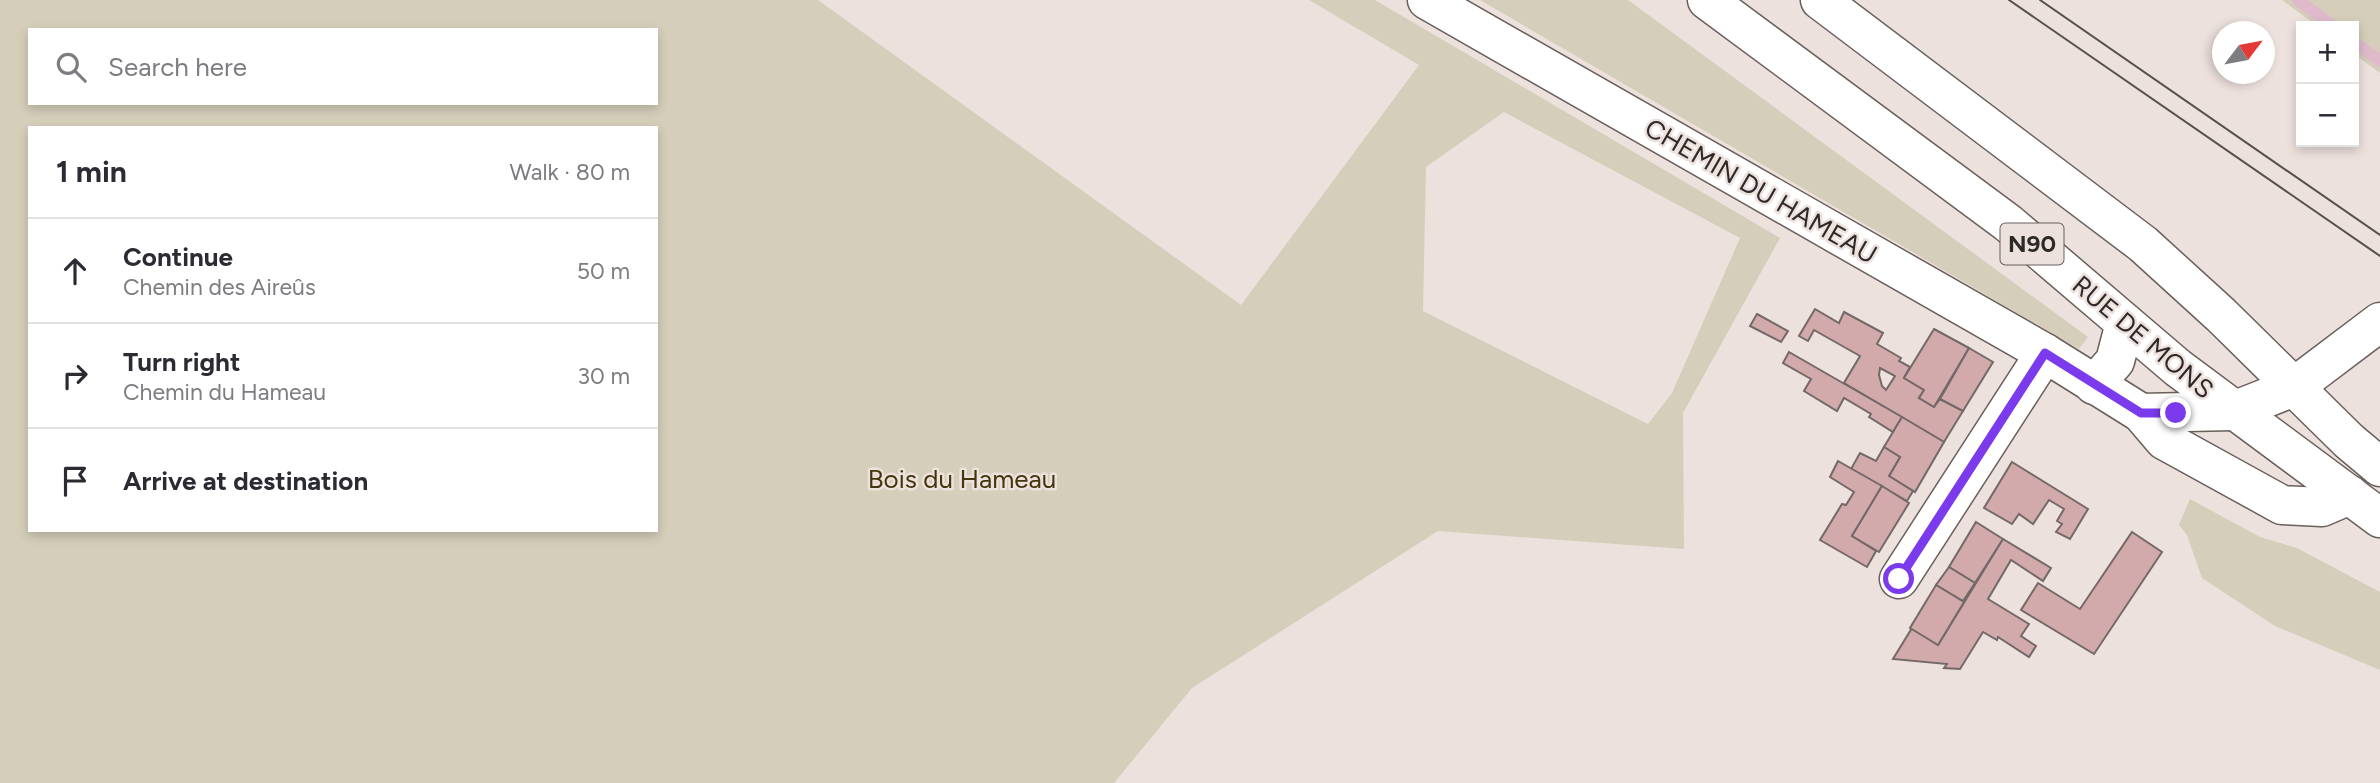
<!DOCTYPE html>
<meta charset="utf-8">
<style>
:root{--surface:#fff;--page:#f2f2f3;--text:#2b2b33;--muted:#7c7c81;--line:#e1e1e2}
body{margin:0;font-family:Figtree,sans-serif;background:var(--page);color:var(--text)}
.controls{position:absolute;right:21px;top:21px;display:grid;overflow:hidden;border-radius:0px;box-shadow:0 4px 10px #0003}
.controls button{width:63px;height:63px;display:grid;place-items:center;padding:0;border:0;border-bottom:2px solid var(--line);background:var(--surface);color:var(--text);font:35px sans-serif}
.compass{position:absolute;left:2212px;top:21px;width:63px;height:63px;border-radius:50%;background:var(--surface);box-shadow:0 4px 10px #0003;rotate:58deg}
.stop{position:absolute;width:21px;height:21px;margin:-16px;border:5px solid #7c3aed;border-radius:50%;background:#fff}
.stop.end{background:#7c3aed;border-color:#fff;box-shadow:0 2px 7px #0008}
.list{margin:0;padding:0;list-style:none}
h2{display:flex;justify-content:space-between;align-items:center;height:91px;margin:0;padding:0 28px;font-size:30px}
h2 small{font-size:23px;font-weight:400;color:var(--muted)}
.list li{display:grid;grid-template-columns:46px 1fr auto;gap:21px;align-items:center;box-sizing:border-box;height:105px;padding:0 28px;border-top:2px solid var(--line)}
.list b{display:block;font-size:26px;white-space:nowrap}
.list p{margin:0;font-size:23px;white-space:nowrap;color:var(--muted)}
.list em{font-size:23px;font-style:normal;color:var(--muted)}
.icon{flex:none;width:38px;height:38px;fill:none;stroke:currentColor;stroke-width:2;stroke-linecap:round;stroke-linejoin:round}
.map{position:relative;flex:none;width:2380px;height:783px;overflow:hidden}
.search{position:absolute;background:var(--surface);box-shadow:0 4px 10px #0003;left:28px;top:28px;width:630px;height:77px;display:flex;align-items:center;gap:18px;box-sizing:border-box;padding:0 24px;border-radius:0px;color:var(--muted);font-size:26px}
.panel{position:absolute;background:var(--surface);box-shadow:0 4px 10px #0003;left:28px;top:126px;width:630px;height:406px;border-radius:0px}
.map>svg:first-child{display:block}
</style>
<div class="map">
<svg width="2380" height="783" viewBox="0 0 2380 783">
<rect width="100%" height="100%" fill="#ede1dd"/>
<!-- green -->
<g fill="#d5ceba" fill-rule="evenodd">
<path d="M0,0H818L1241,305L1419,65L1309,0H1375L1780,238L1683,413L1684,549L1438,531L1192,688L1114,783H0ZM30,30H656V103H30ZM1504,112L1740,238L1672,393L1648,424L1423,311L1426,167ZM30,128H656V530H30Z"/>
<path d="M1480,0H1628L2088,337L2079,349Z"/>
<path d="M2282,0H2380V73L2354,54V26H2317Z"/>
<path d="M2190,499L2260,537L2297,548L2380,592V670L2275,626L2202,578L2187,535L2179,525Z"/>
</g>
<g fill="none" stroke-linecap="round" stroke-linejoin="round">
<!-- stream -->
<g stroke="#dfbaca" stroke-width="12">
<path d="M2298,0L2333,26"/>
<path d="M2354,42L2380,61"/>
</g>
</g>
<!-- building -->
<g fill="#d2aaac" stroke="#746969" stroke-width="2" fill-rule="evenodd">
<path d="M1815,309L1839,323L1844,312L1883,333L1877,344L1901,358L1899,361L1910,367L1904,378L1924,390L1919,398L1934,407L1940,399L1963,411L1944,442L1844,383L1860,356L1814,330L1808,341L1799,336ZM1880,368L1895,376L1886,390L1882,386L1879,375Z"/>
<path d="M1757,314L1788,331L1781,342L1750,326Z"/>
<path d="M1934,329L1969,348L1934,407L1919,398L1924,390L1904,378Z"/>
<path d="M1969,348L1993,362L1963,411L1940,399Z"/>
<path d="M1789,352L1902,417L1893,432L1869,417L1871,414L1844,398L1837,411L1804,391L1811,379L1783,363Z"/>
<path d="M1902,417L1944,442L1915,492L1889,476L1900,457L1884,447Z"/>
<path d="M1884,447L1900,457L1889,476L1913,491L1907,501L1851,469L1860,453L1876,461Z"/>
<path d="M1838,461L1882,486L1852,536L1876,551L1867,567L1820,540L1842,504L1846,505L1854,492L1830,477Z"/>
<path d="M2012,462L2088,509L2070,539L2056,532L2062,524L2057,521L2064,509L2049,500L2033,524L2019,514L2012,524L1984,508Z"/>
<path d="M1882,486L1909,503L1879,552L1852,536Z"/>
<path d="M1976,522L2003,539L1975,583L1949,567Z"/>
<path d="M2132,532L2162,552L2094,654L2021,610L2038,583L2080,609Z"/>
<path d="M2003,539L2051,568L2043,581L2011,560L1988,599L2029,624L2021,636L2036,646L2029,657L1998,637L1997,640L1983,632L1960,669L1944,668L1947,664L1893,659L1912,628L1938,645Z"/>
<path d="M1949,567L1975,583L1963,601L1936,585Z"/>
<path d="M1936,585L1964,602L1938,645L1910,628Z"/>
</g>
<g fill="none" stroke-linecap="round" stroke-linejoin="round">
<!-- street casing -->
<g stroke="#695f5b" stroke-width="41">
<g id="street">
<path d="M1427,0L2045,353L2141,413L2164,440L2282,505L2322,507L2350,495"/>
<path d="M2094,385L2115,361L2125,323"/>
<path d="M2141,413L2233,411L2294,387L2380,322"/>
<path d="M1899,579L2045,353"/>
</g>
</g>
<!-- highway casing -->
<g stroke="#695f5b" stroke-width="41">
<g id="highway">
<path d="M1707,0L2008,223L2178,368L2380,518"/>
<path d="M1820,0L2143,244L2221,315L2349,441L2380,467"/>
</g>
</g>
<!-- street -->
<use href="#street" stroke="#fff" stroke-width="38"/>
<!-- highway -->
<use href="#highway" stroke="#fff" stroke-width="38"/>
<!-- tram -->
<g stroke="#554f4d" stroke-width="2">
<path d="M2009,0L2380,256"/>
<path d="M2040,0L2380,235"/>
</g>
</g>
<g fill="none" stroke-linecap="round" stroke-linejoin="round">
<!-- route -->
<path stroke="#7c3aed" stroke-width="9" d="M1899,579L2045,353L2141,413H2176"/>
</g>
<g text-anchor="middle" stroke-width="5" stroke-linejoin="round" paint-order="stroke">
<!-- shield labels -->
<rect fill="#ede1dd" stroke="#67605e" stroke-width="2" x="2000.5" y="223.5" width="63" height="41" rx="5"/>
<g font-size="24" font-weight="bold" fill="#2d2927">
<text x="2032" y="252">N90</text>
</g>
<!-- street labels -->
<g font-size="26" fill="#2d2927" stroke="#ede1dd">
<text transform="translate(1761 191) rotate(30)" y="9">CHEMIN DU HAMEAU</text>
<text transform="translate(2143 337) rotate(40)" y="9">RUE DE MONS</text>
</g>
<!-- park labels -->
<g font-size="26" fill="#44360b" stroke="#ede1dd">
<text x="962" y="488">Bois du Hameau</text>
</g>
</g>
</svg>
<div class="controls">
<button>+</button>
<button>−</button>
</div>
<svg class="compass" viewBox="-18 -18 36 36"><path d="M0-13l5 13h-10z" fill="#e53935"/><path d="M0 13l5-13h-10z" fill="#7c7c81"/></svg>
<div class="stop" style="left:1899px;top:579px"></div>
<div class="stop end" style="left:2176px;top:413px"></div>
<div class="search"><svg class="icon" aria-label="search" viewBox="0 0 24 24"><circle cx="10" cy="10" r="6"/><path d="M15 15l6 6"/></svg>Search here</div>
<section class="panel">
<h2>1 min<small>Walk · 80 m</small></h2>
<ul class="list">
<li><svg class="icon" aria-label="ahead" viewBox="0 0 24 24"><path d="M12 20V5M6 11l6-6 6 6"/></svg><div><b>Continue</b><p>Chemin des Aireûs</p></div><em>50 m</em></li>
<li><svg class="icon" aria-label="right" viewBox="0 0 24 24"><path d="M7 20v-9h11M14 6l5 5-5 5"/></svg><div><b>Turn right</b><p>Chemin du Hameau</p></div><em>30 m</em></li>
<li><svg class="icon" aria-label="arrive" viewBox="0 0 24 24"><path d="M6 21V4h12l-3 4 3 4H6"/></svg><div><b>Arrive at destination</b></div></li>
</ul>
</section>
</div>
